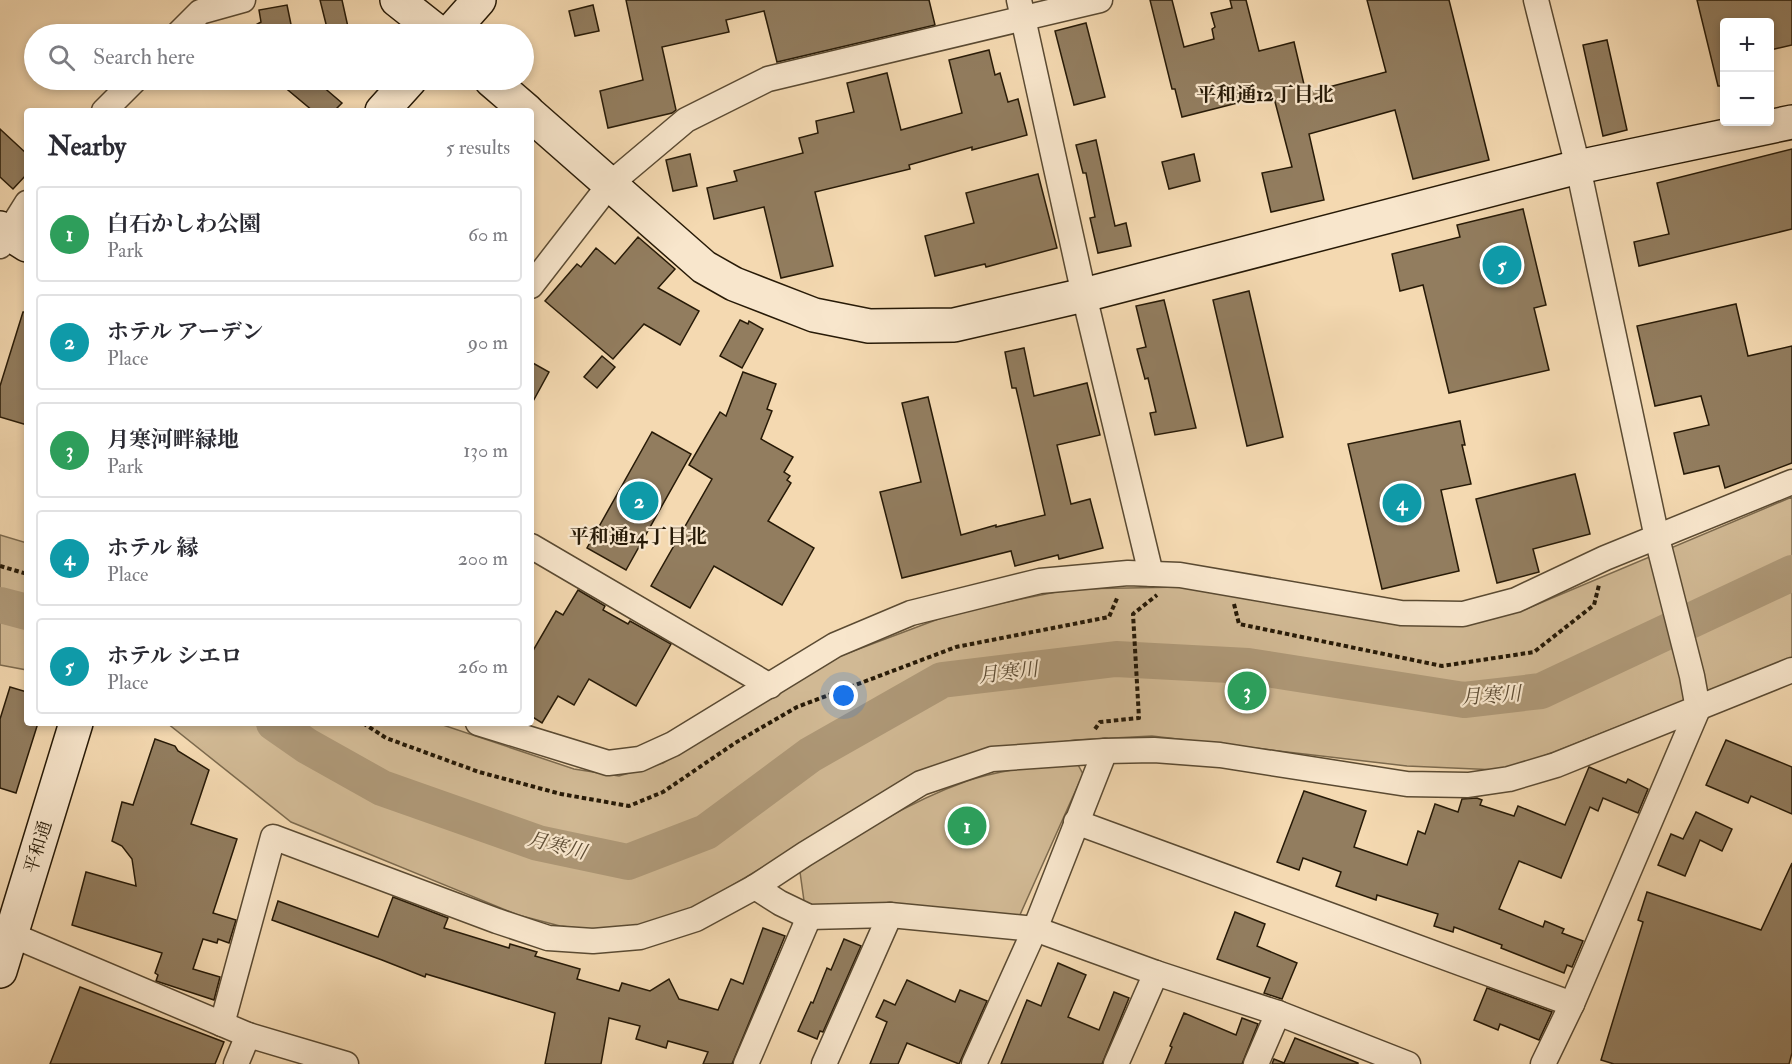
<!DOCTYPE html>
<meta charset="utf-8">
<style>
:root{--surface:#fff;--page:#f2f2f3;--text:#2b2b33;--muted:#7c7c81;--line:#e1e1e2;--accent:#0b8043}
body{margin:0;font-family:"IM FELL Double Pica","Noto Serif JP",serif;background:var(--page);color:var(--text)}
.controls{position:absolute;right:18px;top:18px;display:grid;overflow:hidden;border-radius:6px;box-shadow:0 3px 9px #0003}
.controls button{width:54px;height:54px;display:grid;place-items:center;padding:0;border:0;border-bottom:2px solid var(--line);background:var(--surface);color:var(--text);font:30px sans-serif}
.you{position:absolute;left:844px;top:696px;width:21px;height:21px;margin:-15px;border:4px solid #fff;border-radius:50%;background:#1a73e8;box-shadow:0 0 0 9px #1a73e833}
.badge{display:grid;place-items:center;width:39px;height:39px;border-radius:50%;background:var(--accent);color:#fff;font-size:20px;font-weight:700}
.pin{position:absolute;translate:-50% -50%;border:3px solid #fff;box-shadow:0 2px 6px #0006}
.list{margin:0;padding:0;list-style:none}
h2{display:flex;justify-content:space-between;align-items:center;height:78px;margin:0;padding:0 24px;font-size:26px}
h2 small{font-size:20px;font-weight:400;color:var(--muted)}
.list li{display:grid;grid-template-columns:39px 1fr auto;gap:18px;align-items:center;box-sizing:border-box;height:96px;margin:0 12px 12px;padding:0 12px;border:2px solid var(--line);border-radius:6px}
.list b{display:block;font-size:22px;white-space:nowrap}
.list p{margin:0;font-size:20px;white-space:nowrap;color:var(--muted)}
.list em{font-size:20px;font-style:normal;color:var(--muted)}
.icon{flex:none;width:33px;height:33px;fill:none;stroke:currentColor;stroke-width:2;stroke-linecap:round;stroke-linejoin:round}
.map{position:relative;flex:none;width:1792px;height:1064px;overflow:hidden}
.search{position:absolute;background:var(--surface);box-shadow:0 3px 9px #0003;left:24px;top:24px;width:510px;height:66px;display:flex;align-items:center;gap:15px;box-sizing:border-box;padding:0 21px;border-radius:33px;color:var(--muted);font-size:22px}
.panel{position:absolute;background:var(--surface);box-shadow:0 3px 9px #0003;left:24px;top:108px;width:510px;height:618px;border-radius:6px}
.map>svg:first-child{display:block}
</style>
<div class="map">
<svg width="1792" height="1064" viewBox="0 0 1792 1064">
<rect width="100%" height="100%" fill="#f4d9b1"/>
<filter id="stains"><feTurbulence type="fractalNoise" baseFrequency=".00333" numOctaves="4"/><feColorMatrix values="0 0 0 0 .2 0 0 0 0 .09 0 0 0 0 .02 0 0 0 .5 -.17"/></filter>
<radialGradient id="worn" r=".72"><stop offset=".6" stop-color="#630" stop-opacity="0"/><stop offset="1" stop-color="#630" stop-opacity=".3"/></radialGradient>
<!-- green -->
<g fill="#d1b994" stroke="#7c6a4e" stroke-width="1.5">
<path d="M1792,497V658L1541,757L1498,770L1407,766L1152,736L1075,740L989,753L869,804L706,901L670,918L636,926L597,930L560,926L518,915L291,822L167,723H437L574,769L619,776L663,763L840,656L957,612L1071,589L1183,587L1359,617L1429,626L1492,619L1526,609Z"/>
<path d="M0,535L27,543V670L0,665Z"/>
<path d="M1076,761L1083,774L1019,917L805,908L800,872C852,837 908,802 967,781C1002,769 1040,766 1076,761Z"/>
</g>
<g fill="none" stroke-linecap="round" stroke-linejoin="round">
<!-- river -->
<g stroke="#ae9877" stroke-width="36">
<path d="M0,605L27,612"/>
<path d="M274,723L307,746L382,788L538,843L628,862L706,832L810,755L942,680L1116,659L1248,666L1464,700L1541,691L1792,573"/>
</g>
</g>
<!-- building -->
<g fill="#927d5f" stroke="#271a07" stroke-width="1.5">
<path d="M320,0H342L348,27L328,32Z"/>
<path d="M626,0H929L935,25L777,62L764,11L726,20L729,32L662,47L676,110L672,113L608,128L600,91L643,80Z"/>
<path d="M1150,0H1172L1184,47L1214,39L1212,29L1215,27L1211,13L1232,8L1230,0H1246L1259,51L1294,42L1306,93L1386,72L1367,0H1449L1489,160L1413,179L1395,110L1309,134L1324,200L1271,212L1262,173L1292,167L1273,94L1182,117L1175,89H1172Z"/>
<path d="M1697,0H1792V45L1770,50V22H1725V86H1718Z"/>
<path d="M287,5L293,34H239L261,22L259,10Z"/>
<path d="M593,5L599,31L575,36L569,11Z"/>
<path d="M1086,23L1105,97L1074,105L1055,31Z"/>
<path d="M1607,40L1627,130L1603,136L1583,45Z"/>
<path d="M989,50L995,75L1000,73L1008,102L1018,99L1027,135L972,150V147L909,165L910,169L815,192L833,266L781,278L764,207L714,219L707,188L737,181L734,171L803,153L799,138L818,133L816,121L854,112L847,83L887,73L901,130L962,113L949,60Z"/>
<path d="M276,80H315L342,103L334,111H313Z"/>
<path d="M0,129L27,154V174L13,189L0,177Z"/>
<path d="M1096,140L1115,226L1126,223L1131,246L1098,253L1090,218L1095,217L1086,173H1083L1076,145Z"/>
<path d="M1792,149V229L1639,266L1634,242L1669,234L1657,183Z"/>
<path d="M690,154L697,186L673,191L666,160Z"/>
<path d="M1194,154L1200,181L1169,189L1162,162Z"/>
<path d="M1038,174L1057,248L986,267L985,264L935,276L925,236L974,223L966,193Z"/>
<path d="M1523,209L1546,305L1534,308L1549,370L1449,393L1423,285L1400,291L1392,254L1460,237L1457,225Z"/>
<path d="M638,237L675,269L658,288L699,311L680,345L644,324L613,359L545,301L577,264L581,267L596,248L615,264Z"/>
<path d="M1249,291L1283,437L1247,446L1213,300Z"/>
<path d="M1164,300L1196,428L1155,435L1150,413L1156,412L1148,378L1145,379L1137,349L1146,347L1136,306Z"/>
<path d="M1736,304L1748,356L1792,346V463L1725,488L1719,466L1684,474L1674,433L1709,425L1701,396L1655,406L1637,326Z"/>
<path d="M23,312H27V425L0,417V386Z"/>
<path d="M740,320L748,324L749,321L763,329L742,368L720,356Z"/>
<path d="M1024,348L1034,396L1087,383L1100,435L1057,445L1071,504L1090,499L1103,548L1059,559L1058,555L1015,566L1011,551L902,578L880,492L921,482L902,403L928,397L961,535L996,525V527L1045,515L1016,388H1012L1005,352Z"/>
<path d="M602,356L615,367L597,388L584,377Z"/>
<path d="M531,362L549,372L531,405Z"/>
<path d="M743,372L776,384L767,409L772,411L761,439L793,457L784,472L790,476L787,480L791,483L768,521L814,548L782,605L714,566L690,608L651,586L712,479L689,465L720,412L726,416Z"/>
<path d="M1460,421L1465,445H1462L1471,484L1441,490L1459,571L1382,589L1348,444Z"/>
<path d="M652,432L691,454L626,570L587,548Z"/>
<path d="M1575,474L1590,534L1533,549L1539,572L1497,583L1476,499Z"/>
<path d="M578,590L605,606L603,610L628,624L630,621L671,644L636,706L589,679L574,705L558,696L542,723L531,716V654L556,611L563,615Z"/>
<path d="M10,687L27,692V723H38L16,793L0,788V719Z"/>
<path d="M155,739L175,746L178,751L209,770L191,824L237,839L213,913L236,920L229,943L218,939L217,943L203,939L193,969L220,977L214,1000L156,981L158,975L155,973L162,953L72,925L86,872L136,886L132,859L122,846L112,841L122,802L133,805Z"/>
<path d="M1726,740L1792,767V814L1751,796L1748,803L1706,785Z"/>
<path d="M1589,767L1626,783L1628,779L1648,789L1638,813L1603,798L1598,811L1590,807L1561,878L1519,861L1499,909L1543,927L1545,921L1564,929L1562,933L1583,941L1572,967L1567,965L1564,973L1501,948L1502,945L1454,927L1453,932L1434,926L1438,914L1377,895L1376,900L1336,886L1341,872L1303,858L1299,870L1277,862L1304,791L1366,811L1354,847L1407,865L1418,831L1425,834L1435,804L1458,812L1462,799L1477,798L1482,800L1480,805L1514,816L1518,806L1565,825Z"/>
<path d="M1696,812L1732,829L1722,851L1700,840L1685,876L1658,865L1671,834L1683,839Z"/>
<path d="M1792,863V1053L1789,1064H1614L1601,1060L1643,922L1638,920L1647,892L1761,930Z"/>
<path d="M393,897L448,918L444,928L509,948L510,944L537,952L535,956L580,969L577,979L619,991L622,983L650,991L669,979L679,999L718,1010L731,979L743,984L763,928L785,936L732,1064H703L708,1052L668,1041L666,1048L636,1039L640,1026L609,1018L601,1064H545L555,1013L426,974L425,977L382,960L272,920L278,901L378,937Z"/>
<path d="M1235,912L1265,924L1257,946L1297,963L1282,999L1264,993L1270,978L1217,959Z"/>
<path d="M844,939L861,946L823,1032L820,1031L817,1039L798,1031L811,1002L813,1003L827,968L831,970Z"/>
<path d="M1058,963L1086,975L1068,1017L1099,1030L1114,992L1129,998L1102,1064H1001L1027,1000L1041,1006Z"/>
<path d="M907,980L955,1002L960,990L987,1001L959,1064L907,1043L898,1064H870L887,1022L876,1017L884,1000L895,1005Z"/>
<path d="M80,987L224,1042L215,1064H50Z"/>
<path d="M1487,988L1552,1012L1539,1040L1500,1024L1498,1030L1474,1020Z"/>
<path d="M1184,1013L1236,1035L1242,1018L1258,1024L1242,1064H1165L1172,1047L1170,1046Z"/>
<path d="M1295,1038L1358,1063V1064H1272L1274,1059L1284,1063Z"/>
</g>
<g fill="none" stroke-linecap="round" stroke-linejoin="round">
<!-- street casing -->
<g stroke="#5a4a32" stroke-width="27">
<g id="street">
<path d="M1019,0L1084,295L1151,574"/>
<path d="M1536,0L1578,167L1657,538L1692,676L1698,709L1572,1004L1543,1064"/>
<path d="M178,34L200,12L243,0"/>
<path d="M104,111L135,80"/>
<path d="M0,246L27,203"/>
<path d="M531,286L610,184L686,120L768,79L1100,0"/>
<path d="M531,546L770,686"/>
<path d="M478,723L608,763L640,759L673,744L835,645L911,613L1040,581L1128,573L1180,575L1401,613L1463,614L1516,600L1605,558L1792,482"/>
<path d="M1076,822L1572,1004"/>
<path d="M755,887L780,903L809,917L890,915L1035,929L1156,973L1278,1013L1408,1064"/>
<path d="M12,935L248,1035L346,1064"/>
<path d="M222,1024L273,837L497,921L548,938L593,941L640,937L696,919L755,887L805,854L921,783L992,759L1105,751L1154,750L1220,755L1407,784L1468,785L1509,779L1556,765L1792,670"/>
<path d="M236,1064L248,1035"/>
<path d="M746,1064L809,917"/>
<path d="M824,1064L890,915"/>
<path d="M974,1064L1035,929L1105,751"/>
<path d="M1116,1064L1156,973"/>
<path d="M1256,1064L1278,1013"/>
</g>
</g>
<!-- secondary casing -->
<g stroke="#271a07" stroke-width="36">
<g id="secondary">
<path d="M397,0L440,34"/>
<path d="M449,34L479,0"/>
<path d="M491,80L527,111"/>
<path d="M382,111L410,80"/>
<path d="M531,115L704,267L734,284L814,315L869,326L954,325L1084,295L1578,167L1792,122"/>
<path d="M0,228L27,245"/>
<path d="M0,971L76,723"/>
</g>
</g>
<!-- path -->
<g stroke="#271a07" stroke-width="4" stroke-dasharray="4.5 3" stroke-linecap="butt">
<path d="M0,566L27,574"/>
<path d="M1234,604L1239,624L1442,666L1534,652L1594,605L1599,585"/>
<path d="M363,723L386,738L479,772L561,794L629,806L663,792L735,743L797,707L956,647L1109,617L1118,596"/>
<path d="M1095,729L1100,722L1139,718L1133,614L1157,595"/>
</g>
<!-- street -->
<use href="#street" stroke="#f8e6cc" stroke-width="24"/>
<!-- secondary -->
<use href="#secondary" stroke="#f8e6cc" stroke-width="33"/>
</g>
<g text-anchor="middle" stroke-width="4.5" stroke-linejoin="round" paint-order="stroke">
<!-- street labels -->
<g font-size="18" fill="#271a07" stroke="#f8e6cc">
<text transform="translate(38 847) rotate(-73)" y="6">平和通</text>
</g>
<!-- neighbourhood labels -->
<g font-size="20" font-weight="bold" fill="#271a07" stroke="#f8e6cc">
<text x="1265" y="101">平和通12丁目北</text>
<text x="638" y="543">平和通14丁目北</text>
</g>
<!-- water labels -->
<g font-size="20" font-style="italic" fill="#5d4c34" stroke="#f8e6cc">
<text transform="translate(1008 672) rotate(-7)" y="7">月寒川</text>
<text transform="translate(1491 695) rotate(-4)" y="7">月寒川</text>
<text transform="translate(557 845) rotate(14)" y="7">月寒川</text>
</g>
</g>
<rect width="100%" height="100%" filter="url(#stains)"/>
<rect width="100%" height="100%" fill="url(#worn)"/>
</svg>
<div class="controls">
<button>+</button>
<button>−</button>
</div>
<div class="you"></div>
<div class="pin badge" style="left:967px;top:826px;background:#2e9e5b">1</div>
<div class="pin badge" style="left:639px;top:501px;background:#0f9aa8">2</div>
<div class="pin badge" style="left:1247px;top:691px;background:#2e9e5b">3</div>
<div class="pin badge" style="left:1402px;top:503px;background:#0f9aa8">4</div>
<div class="pin badge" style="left:1502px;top:265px;background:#0f9aa8">5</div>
<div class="search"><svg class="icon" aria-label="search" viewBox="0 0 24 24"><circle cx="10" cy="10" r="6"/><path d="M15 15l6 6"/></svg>Search here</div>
<section class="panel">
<h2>Nearby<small>5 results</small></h2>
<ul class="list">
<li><span class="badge" style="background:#2e9e5b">1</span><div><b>白石かしわ公園</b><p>Park</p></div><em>60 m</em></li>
<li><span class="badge" style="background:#0f9aa8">2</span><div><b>ホテル アーデン</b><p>Place</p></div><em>90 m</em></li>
<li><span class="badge" style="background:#2e9e5b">3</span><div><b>月寒河畔緑地</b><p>Park</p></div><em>130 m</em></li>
<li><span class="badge" style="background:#0f9aa8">4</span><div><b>ホテル 縁</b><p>Place</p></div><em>200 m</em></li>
<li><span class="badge" style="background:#0f9aa8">5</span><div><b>ホテル シエロ</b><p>Place</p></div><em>260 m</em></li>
</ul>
</section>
</div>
